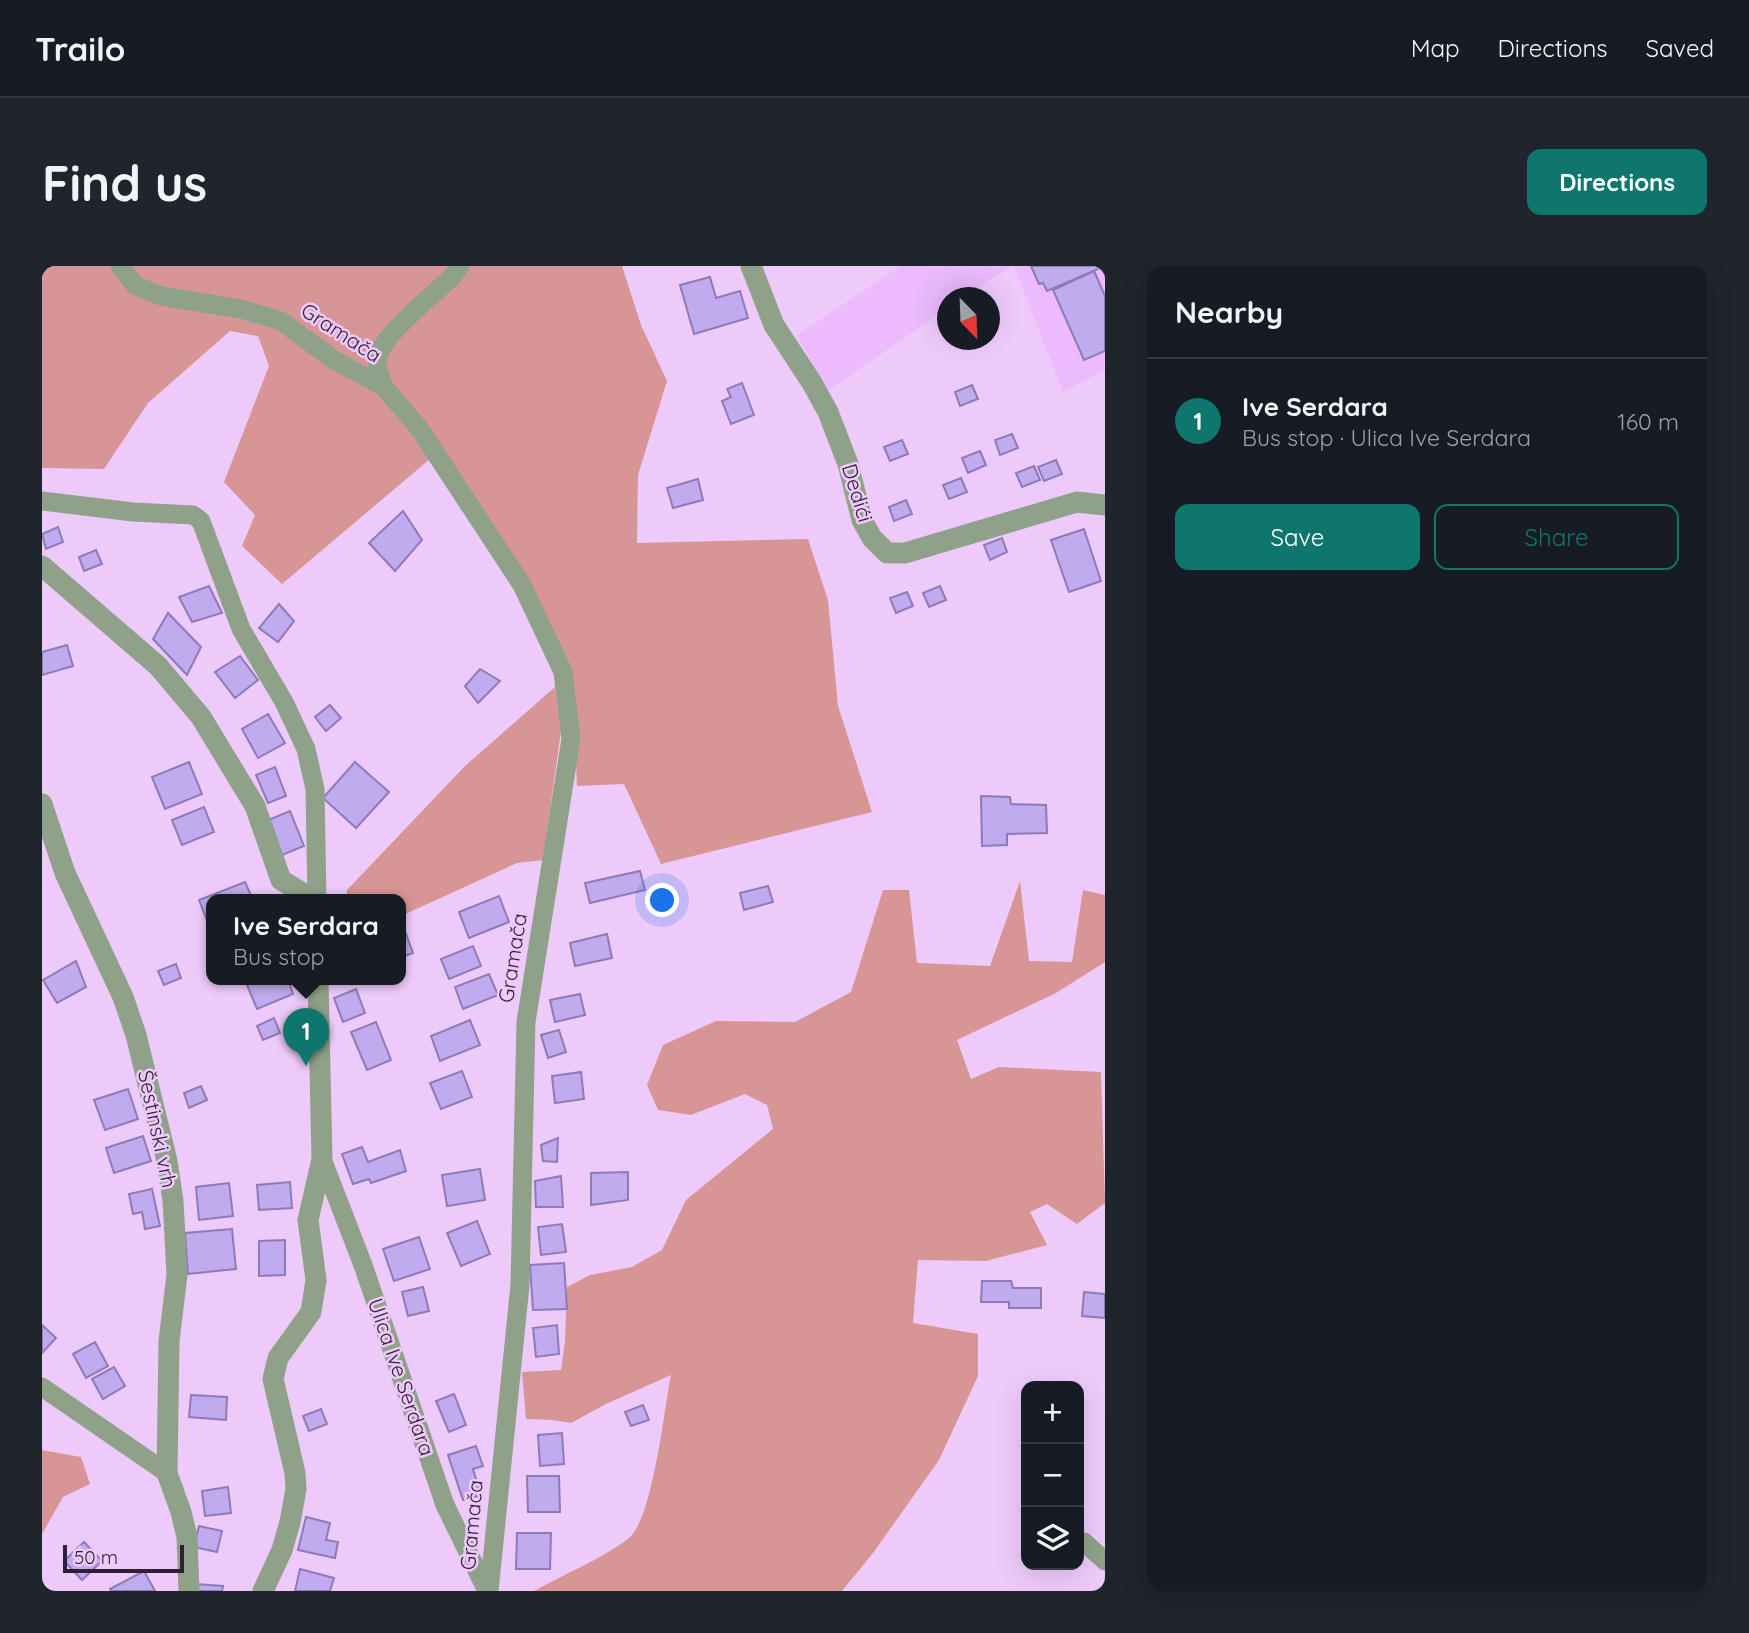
<!DOCTYPE html>
<meta charset="utf-8">
<style>
:root{--surface:#171b24;--page:#20242c;--text:#f1f3f6;--muted:#9ea1a6;--line:#363941;--accent:#0f766e}
body{margin:0;font-family:Quicksand,sans-serif;background:var(--page);color:var(--text)}
.controls{position:absolute;right:21px;bottom:21px;display:grid;overflow:hidden;border-radius:14px;box-shadow:0 7px 28px #0002}
.controls button{width:63px;height:63px;display:grid;place-items:center;padding:0;border:0;border-bottom:2px solid var(--line);background:var(--surface);color:var(--text);font:35px sans-serif}
.compass{position:absolute;left:895px;top:21px;width:63px;height:63px;border-radius:50%;background:var(--surface);box-shadow:0 7px 28px #0002;rotate:157deg}
.scale{position:absolute;left:21px;bottom:18px;width:121px;box-sizing:border-box;padding-left:7px;border:4px solid #301f35;border-top:0;font-size:19px;line-height:24px;white-space:nowrap;color:#301f35;-webkit-text-stroke:5px #eecafa;paint-order:stroke}
.you{position:absolute;left:621px;top:635px;width:24px;height:24px;margin:-18px;border:5px solid #fff;border-radius:50%;background:#1a73e8;box-shadow:0 0 0 10px #1a73e833}
.badge{display:grid;place-items:center;width:46px;height:46px;border-radius:50%;background:var(--accent);color:#fff;font-size:23px;font-weight:700}
.pin{position:absolute;translate:-50% -58px;filter:drop-shadow(0 2px 4px #0008)}
.pin::after{content:'';position:absolute;top:37px;width:24px;height:21px;background:inherit;clip-path:polygon(0 0,100% 0,50% 100%)}
.popup{position:absolute;left:164px;top:628px;width:200px;height:91px;box-sizing:border-box;display:grid;place-content:center;border-radius:14px;background:var(--surface);filter:drop-shadow(0 2px 5px #0005);font-size:23px;white-space:nowrap;color:var(--muted)}
.popup b{font-size:26px;color:var(--text)}
.popup::after{content:'';position:absolute;left:50%;top:100%;margin-left:-14px;border:14px solid transparent;border-top-color:var(--surface)}
.list{margin:0;padding:0;list-style:none}
h2{display:flex;justify-content:space-between;align-items:center;height:91px;margin:0;padding:0 28px;font-size:30px}
h2 small{font-size:23px;font-weight:400;color:var(--muted)}
.list li{display:grid;grid-template-columns:46px 1fr auto;gap:21px;align-items:center;box-sizing:border-box;height:126px;padding:0 28px;border-top:2px solid var(--line)}
.list b{display:block;font-size:26px;white-space:nowrap}
.list p{margin:0;font-size:23px;white-space:nowrap;color:var(--muted)}
.list em{font-size:23px;font-style:normal;color:var(--muted)}
.actions{display:flex;gap:14px;padding:21px 28px}
.actions a{flex:1;padding:16px 0;border:2px solid var(--accent);border-radius:14px;text-align:center;font-size:24px;color:var(--accent)}
.actions .main{background:var(--accent);color:#fff}
.icon{flex:none;width:38px;height:38px;fill:none;stroke:currentColor;stroke-width:2;stroke-linecap:round;stroke-linejoin:round}
.map{position:relative;flex:none;width:1063px;height:1325px;overflow:hidden;border-radius:14px}
header{display:flex;align-items:center;gap:42px;box-sizing:border-box;height:98px;padding:0 35px;background:var(--surface);border-bottom:2px solid var(--line)}
header strong{font-size:33px}
nav{display:flex;gap:38px;margin-inline-start:auto;font-size:24px}
.intro{display:flex;align-items:center;justify-content:space-between;box-sizing:border-box;height:168px;padding:0 42px}
h1{margin:0;font-size:49px}
.button{padding:18px 32px;border-radius:14px;background:var(--accent);color:#fff;font-size:24px;font-weight:700}
main{display:flex;gap:42px;padding:0 42px}
aside{flex:1;background:var(--surface);border-radius:14px;box-shadow:0 7px 28px #0002}
.map>svg:first-child{display:block}
</style>
<header>
<strong>Trailo</strong>
<nav><a>Map</a><a>Directions</a><a>Saved</a></nav>
</header>
<div class="intro"><h1>Find us</h1><a class="button">Directions</a></div>
<main>
<div class="map">
<svg width="1063" height="1325" viewBox="0 0 1063 1325">
<rect width="100%" height="100%" fill="#eecafa"/>
<!-- built -->
<g fill="#edbbfd">
<path d="M859,0H969L922,31L906,32L905,43L785,125L755,69Z"/>
<path d="M972,0H1063V104L1021,126Z"/>
</g>
<!-- green -->
<g fill="#d79596">
<path d="M0,0H580L599,59L625,115L596,209L595,277L766,273L786,334L796,440L830,546L619,598L582,518L535,520L530,407L401,182L240,318L200,280L213,249L182,216L227,100L216,70L188,65L106,137L62,203L0,202Z"/>
<path d="M513,421L519,465L501,594L475,597L359,650L358,634H305V624L423,500Z"/>
<path d="M978,615L987,695L1030,696L1041,624L1063,629V696L1014,727L915,774L929,813L957,801L1059,806L1063,937L1035,958L1005,938L988,946L1005,979L944,995L876,994L871,1057L936,1068V1110L897,1194L831,1287L800,1325H492C522,1308 558,1294 586,1273C611,1254 622,1143 629,1109L564,1138L529,1157L511,1154L484,1153L480,1106L519,1104L523,1075L525,1021L548,1009L590,1001L620,984L644,934L731,863L725,839L703,828L649,849L616,844L605,819L621,779L674,755L753,756L809,726L841,624H867L875,697L948,700Z"/>
<path d="M0,1184L39,1191L48,1218L21,1231L0,1268Z"/>
</g>
<!-- building -->
<g fill="#bfabed" stroke="#8e7ab9" stroke-width="2">
<path d="M989,0H1063L1005,25L1001,17L997,18Z"/>
<path d="M1052,5L1063,30V85L1042,94L1011,24Z"/>
<path d="M668,11L674,32L698,25L706,52L652,68L638,19Z"/>
<path d="M700,117L712,149L689,158L680,135L689,131L685,123Z"/>
<path d="M930,119L936,133L918,140L913,126Z"/>
<path d="M970,168L976,182L958,189L953,174Z"/>
<path d="M860,174L866,188L848,195L842,181Z"/>
<path d="M938,185L944,199L926,207L920,192Z"/>
<path d="M1014,194L1020,208L1002,215L996,201Z"/>
<path d="M992,200L998,214L980,221L974,207Z"/>
<path d="M919,212L925,226L907,233L901,219Z"/>
<path d="M656,213L661,234L631,242L625,222Z"/>
<path d="M864,234L870,248L852,255L847,241Z"/>
<path d="M361,245L380,274L353,305L327,277Z"/>
<path d="M16,261L21,276L4,283L0,268Z"/>
<path d="M1042,263L1059,315L1027,326L1009,274Z"/>
<path d="M960,272L965,286L948,294L942,279Z"/>
<path d="M54,284L60,298L42,305L37,291Z"/>
<path d="M167,320L180,347L150,356L137,331Z"/>
<path d="M898,320L904,334L887,341L881,327Z"/>
<path d="M865,326L871,340L854,347L848,332Z"/>
<path d="M237,338L252,355L236,376L217,362Z"/>
<path d="M126,347L159,381L145,409L111,373Z"/>
<path d="M25,379L31,400L0,409V386Z"/>
<path d="M198,390L216,414L193,432L173,406Z"/>
<path d="M438,403L458,415L436,437L423,420Z"/>
<path d="M288,439L299,452L284,465L273,451Z"/>
<path d="M226,448L243,477L216,492L200,463Z"/>
<path d="M147,496L160,528L123,543L110,511Z"/>
<path d="M313,496L347,526L314,562L281,532Z"/>
<path d="M233,501L244,530L226,537L214,509Z"/>
<path d="M939,530L968,531L969,538L1004,539L1005,567L965,568V579L940,580Z"/>
<path d="M162,541L172,566L140,579L130,554Z"/>
<path d="M248,545L262,580L240,589L226,554Z"/>
<path d="M598,605L603,624L548,637L543,617Z"/>
<path d="M203,616L211,634H170L169,665L157,634Z"/>
<path d="M726,620L731,636L702,644L698,627Z"/>
<path d="M457,630L467,656L427,672L417,646Z"/>
<path d="M363,665L371,687L358,692V666Z"/>
<path d="M565,668L570,692L533,700L528,677Z"/>
<path d="M431,680L439,700L407,713L399,693Z"/>
<path d="M34,695L44,721L15,737L1,714Z"/>
<path d="M134,698L139,712L122,719L116,705Z"/>
<path d="M447,708L456,729L421,743L413,721Z"/>
<path d="M203,714H246L251,728L215,743Z"/>
<path d="M314,723L323,747L301,756L292,732Z"/>
<path d="M538,728L543,749L513,756L508,734Z"/>
<path d="M232,752L238,767L221,774L215,760Z"/>
<path d="M428,754L438,779L398,795L389,770Z"/>
<path d="M334,756L349,794L325,804L309,766Z"/>
<path d="M517,764L524,786L506,792L499,769Z"/>
<path d="M420,805L430,831L399,843L388,817Z"/>
<path d="M539,806L542,833L513,837L510,810Z"/>
<path d="M159,820L165,834L147,842L142,827Z"/>
<path d="M86,823L96,853L63,864L52,834Z"/>
<path d="M101,870L109,895L72,907L64,882Z"/>
<path d="M516,872L515,896L501,895L499,879Z"/>
<path d="M320,881L326,896L358,884L364,905L329,917L327,913L311,918L300,888Z"/>
<path d="M438,903L443,934L405,940L400,909Z"/>
<path d="M586,906V934L549,939V907Z"/>
<path d="M519,910L521,941H494L493,915Z"/>
<path d="M248,916L250,942L217,944L215,919Z"/>
<path d="M187,917L191,950L157,954L154,921Z"/>
<path d="M110,923L118,960L103,963L100,946L91,948L87,928Z"/>
<path d="M435,955L448,988L419,1000L405,967Z"/>
<path d="M520,958L524,986L499,989L496,961Z"/>
<path d="M190,963L194,1003L146,1008L143,967Z"/>
<path d="M377,971L388,1003L352,1015L341,983Z"/>
<path d="M243,974V1009L217,1010V975Z"/>
<path d="M522,997L525,1043L491,1044L488,999Z"/>
<path d="M940,1015H969L971,1022H999V1042H967V1036H939Z"/>
<path d="M381,1021L387,1045L366,1050L360,1026Z"/>
<path d="M1042,1026L1063,1028V1052L1040,1050Z"/>
<path d="M0,1059L14,1072L0,1087Z"/>
<path d="M515,1059L517,1088L494,1091L491,1062Z"/>
<path d="M53,1076L66,1100L44,1112L31,1088Z"/>
<path d="M72,1101L83,1120L61,1133L50,1113Z"/>
<path d="M412,1128L424,1159L407,1166L394,1135Z"/>
<path d="M149,1129L185,1131L184,1154L147,1151Z"/>
<path d="M601,1139L607,1154L589,1160L583,1146Z"/>
<path d="M279,1143L285,1158L267,1165L261,1150Z"/>
<path d="M520,1167L522,1198L498,1200L496,1169Z"/>
<path d="M434,1180L441,1200L431,1203L439,1229L421,1234L406,1189Z"/>
<path d="M485,1210H517L518,1246H486Z"/>
<path d="M186,1221L189,1247L163,1250L160,1225Z"/>
<path d="M264,1251L288,1257L284,1274L296,1276L293,1292L256,1284Z"/>
<path d="M157,1260L180,1265L175,1286L152,1281Z"/>
<path d="M475,1267H509L508,1303H474Z"/>
<path d="M42,1276L60,1295L40,1314L22,1295Z"/>
<path d="M258,1303L292,1312L288,1325H253Z"/>
<path d="M102,1305L113,1325H69L68,1323Z"/>
<path d="M154,1318L181,1320L180,1325H154Z"/>
</g>
<g fill="none" stroke-linecap="round" stroke-linejoin="round">
<!-- minor -->
<g stroke="#8fa289" stroke-width="19">
<path d="M78,0L93,19L119,30L199,43L239,55L292,94L342,121L377,162L480,319L521,406L529,473L484,756L478,1019L447,1325"/>
<path d="M342,121C338,110 333,99 337,88C344,66 392,28 410,11L418,0"/>
<path d="M0,235L91,246L151,249L159,255L199,363L242,436L264,483L273,523L275,634"/>
<path d="M280,893L321,999L403,1239L445,1325"/>
<path d="M0,1121L125,1207"/>
<path d="M1042,1276L1063,1295"/>
</g>
<!-- tertiary -->
<g stroke="#8fa289" stroke-width="21">
<path d="M709,0L732,59L770,117L786,146L806,198L820,254L830,272L845,287H863L1035,236L1063,239"/>
<path d="M0,300L116,400L159,451L213,540L239,614L272,634"/>
<path d="M0,538L23,607L81,731L94,769L125,895L131,935L135,1009L127,1075L125,1207L139,1246L145,1271L147,1325"/>
<path d="M221,1325L240,1284L248,1256L254,1223L253,1207L231,1113L236,1092L269,1046L274,1014L266,954L280,893L276,714"/>
</g>
</g>
<g text-anchor="middle" stroke-width="5" stroke-linejoin="round" paint-order="stroke">
<!-- street labels -->
<g font-size="21" fill="#301f35" stroke="#eecafa">
<text transform="translate(299 67) rotate(33)" y="7">Gramača</text>
<text transform="translate(815 227) rotate(73)" y="7">Dedići</text>
<text transform="translate(471 692) rotate(-81)" y="7">Gramača</text>
<text transform="translate(115 863) rotate(78)" y="7">Šestinski vrh</text>
<text transform="translate(359 1111) rotate(71)" y="7">Ulica Ive Serdara</text>
<text transform="translate(430 1259) rotate(-85)" y="7">Gramača</text>
</g>
</g>
</svg>
<div class="controls">
<button>+</button>
<button>−</button>
<button><svg class="icon" aria-label="layers" viewBox="0 0 24 24"><path d="M12 4l9 5-9 5-9-5zM3 14l9 5 9-5"/></svg></button>
</div>
<svg class="compass" viewBox="-18 -18 36 36"><path d="M0-13l5 13h-10z" fill="#e53935"/><path d="M0 13l5-13h-10z" fill="#9ea1a6"/></svg>
<div class="scale">50 m</div>
<div class="you"></div>
<div class="pin badge" style="left:264px;top:800px">1</div>
<div class="popup"><b>Ive Serdara</b>Bus stop</div>
</div>
<aside>
<h2>Nearby<small></small></h2>
<ul class="list">
<li><span class="badge">1</span><div><b>Ive Serdara</b><p>Bus stop · Ulica Ive Serdara</p></div><em>160 m</em></li>
</ul>
<div class="actions"><a class="main">Save</a><a>Share</a></div>
</aside>
</main>
